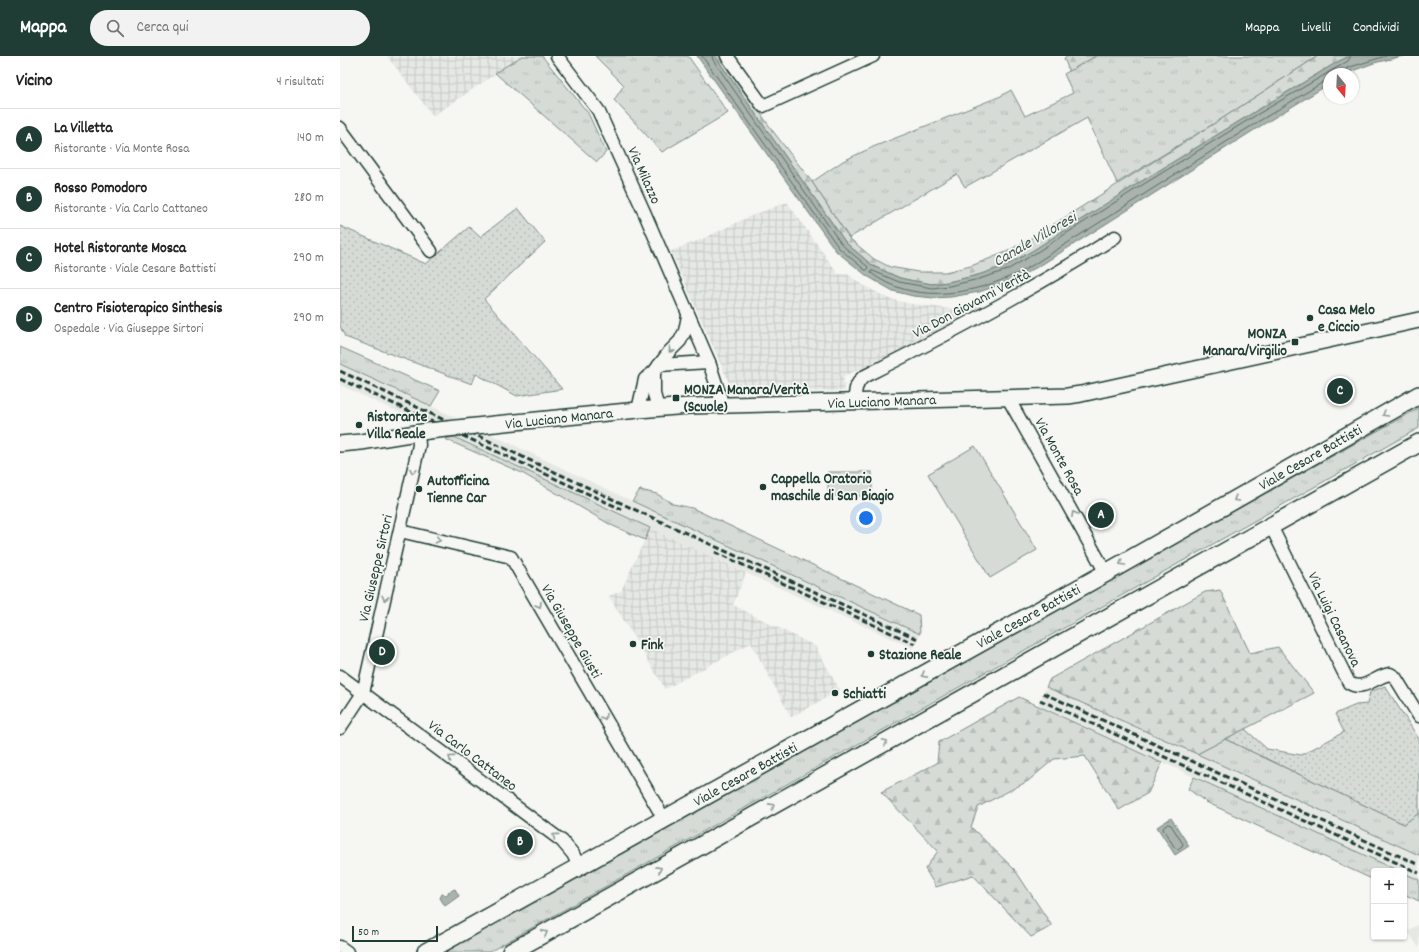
<!DOCTYPE html>
<html lang="it">
<meta charset="utf-8">
<style>
:root{--surface:#fff;--page:#f2f2f2;--text:#222;--muted:#767676;--line:#e0e0e0;--accent:#1f3d34}
body{margin:0;font-family:Dekko,sans-serif;background:var(--page);color:var(--text)}
.controls{position:absolute;right:12px;bottom:12px;display:grid;overflow:hidden;border-radius:4px;box-shadow:0 1px 3px #0004}
.controls button{width:36px;height:36px;display:grid;place-items:center;padding:0;border:0;border-bottom:1px solid var(--line);background:var(--surface);color:var(--text);font:20px sans-serif}
.compass{position:absolute;left:983px;top:12px;width:36px;height:36px;border-radius:50%;background:var(--surface);box-shadow:0 1px 3px #0004;rotate:162deg}
.scale{position:absolute;left:12px;bottom:10px;width:86px;box-sizing:border-box;padding-left:4px;border:2px solid #1f3d34;border-top:0;font-size:11px;line-height:14px;white-space:nowrap;color:#1f3d34;-webkit-text-stroke:3px #f6f6f2;paint-order:stroke}
.you{position:absolute;left:526px;top:462px;width:14px;height:14px;margin:-10px;border:3px solid #fff;border-radius:50%;background:#1a73e8;box-shadow:0 0 0 6px #1a73e833}
.badge{display:grid;place-items:center;width:26px;height:26px;border-radius:50%;background:var(--accent);color:#fff;font-size:13px;font-weight:700}
.pin{position:absolute;translate:-50% -50%;border:2px solid #fff;box-shadow:0 1px 4px #0006}
.list{margin:0;padding:0;list-style:none}
h2{display:flex;justify-content:space-between;align-items:center;height:52px;margin:0;padding:0 16px;font-size:17px}
h2 small{font-size:13px;font-weight:400;color:var(--muted)}
.list li{display:grid;grid-template-columns:26px 1fr auto;gap:12px;align-items:center;box-sizing:border-box;height:60px;padding:0 16px;border-top:1px solid var(--line)}
.list b{display:block;font-size:15px;white-space:nowrap}
.list p{margin:0;font-size:13px;white-space:nowrap;color:var(--muted)}
.list em{font-size:13px;font-style:normal;color:var(--muted)}
.icon{flex:none;width:22px;height:22px;fill:none;stroke:currentColor;stroke-width:2;stroke-linecap:round;stroke-linejoin:round}
.map{position:relative;flex:none;width:1079px;height:896px;overflow:hidden}
header{display:flex;align-items:center;gap:24px;box-sizing:border-box;height:56px;padding:0 20px;background:var(--accent);color:#fff}
header strong{font-size:19px}
nav{display:flex;gap:22px;margin-inline-start:auto;font-size:14px}
.search{width:280px;height:36px;background:var(--page);display:flex;align-items:center;gap:10px;box-sizing:border-box;padding:0 14px;border-radius:22px;color:var(--muted);font-size:15px}
main{display:flex}
aside{flex:1;background:var(--surface)}
.map>svg:first-child{display:block}
</style>
<header>
<strong>Mappa</strong>
<div class="search"><svg class="icon" aria-label="search" viewBox="0 0 24 24"><circle cx="10" cy="10" r="6"/><path d="M15 15l6 6"/></svg>Cerca qui</div>
<nav><a>Mappa</a><a>Livelli</a><a>Condividi</a></nav>
</header>
<main>
<aside>
<h2>Vicino<small>4 risultati</small></h2>
<ul class="list">
<li><span class="badge">A</span><div><b>La Villetta</b><p>Ristorante · Via Monte Rosa</p></div><em>140 m</em></li>
<li><span class="badge">B</span><div><b>Rosso Pomodoro</b><p>Ristorante · Via Carlo Cattaneo</p></div><em>280 m</em></li>
<li><span class="badge">C</span><div><b>Hotel Ristorante Mosca</b><p>Ristorante · Viale Cesare Battisti</p></div><em>290 m</em></li>
<li><span class="badge">D</span><div><b>Centro Fisioterapico Sinthesis</b><p>Ospedale · Via Giuseppe Sirtori</p></div><em>290 m</em></li>
</ul>
</aside>
<div class="map">
<svg width="1079" height="896" viewBox="0 0 1079 896">
<defs>
<pattern id="industrial-grid" width="8" height="8" patternUnits="userSpaceOnUse"><rect width="8" height="8" fill="#e6e8e4"/><path d="M0 4h8M4 0v8" fill="none" stroke="#c5c8c4"/></pattern>
<pattern id="grass-tufts" width="24" height="20" patternUnits="userSpaceOnUse"><rect width="24" height="20" fill="#d6dbd6"/><path d="M3 7l-1-3M5 7V3M7 7l1-3M15 17l-1-3M17 17v-4M19 17l1-3" fill="none" stroke="#b7bdb8"/></pattern>
<pattern id="forest-firs" width="22" height="20" patternUnits="userSpaceOnUse"><rect width="22" height="20" fill="#d6dbd6"/><path d="M5 1l3.5 6h-7zM16 11l3.5 6h-7z" fill="#b7bdb8"/></pattern>
<pattern id="park-dots" width="8" height="8" patternUnits="userSpaceOnUse"><rect width="8" height="8" fill="#d6dbd6"/><path d="M2 2h.1M6 6h.1" fill="none" stroke="#b7bdb8" stroke-width="1.8" stroke-linecap="round"/></pattern>
</defs>
<rect width="100%" height="100%" fill="#f6f6f2"/>
<filter id="ink" filterUnits="userSpaceOnUse"><feTurbulence type="fractalNoise" baseFrequency=".025" numOctaves="2"/><feDisplacementMap in="SourceGraphic" scale="8" xChannelSelector="R" yChannelSelector="G"/><feConvolveMatrix kernelMatrix="1 2 1 2 8 2 1 2 1" color-interpolation-filters="sRGB"/></filter>
<g filter="url(#ink)">
<!-- built -->
<g fill="#e6e8e4">
<path d="M0,308L91,350L292,445L580,578L573,592L406,517L0,329Z"/>
<path d="M706,631L857,698L1079,799V824L1064,817V815H1059L698,649Z"/>
<path d="M1079,868V892L1068,875Z"/>
</g>
<!-- industrial -->
<g fill="url(#industrial-grid)">
<path d="M47,0H182L93,60Z"/>
<path d="M447,146L498,218H507L523,229L549,243L571,248L611,253L632,251L643,249L645,255L526,311L503,320L505,335L393,336L331,195L360,184L411,160Z"/>
<path d="M310,472L406,517L393,549L475,590L500,634L451,661L411,587L325,633L269,540L281,535Z"/>
</g>
<!-- grass -->
<g fill="url(#grass-tufts)" stroke="#7a8c85">
<path d="M182,0H202L248,57L266,96L257,106L155,17Z"/>
<path d="M255,0H348L388,57L322,96L274,44L284,29Z"/>
<path d="M756,0H978L883,62L777,127L747,62L625,131L617,118L509,182L472,126L503,105L533,91L661,40L671,34L685,60L733,37L724,18Z"/>
<path d="M0,291L100,335L91,350L0,308Z"/>
<path d="M1079,352V372L149,896H98Z"/>
<path d="M114,381L310,472L305,484L271,469L182,417L105,383Z"/>
<path d="M300,434L317,438L333,448L352,452L579,559L580,578L292,445Z"/>
<path d="M885,683L1064,768L1079,757V799L857,698Z"/>
<path d="M854,721L1059,815H1034V824L866,746L848,733Z"/>
<path d="M1064,817L1079,824V845L1064,838Z"/>
</g>
<!-- forest -->
<g fill="url(#forest-firs)" stroke="#7a8c85">
<path d="M375,0H382L432,74L472,126L509,182L534,203L550,211L578,216H605L631,210L666,196L695,180L883,62L978,0H1010L999,5L911,58L797,128L692,195L665,210L638,219L608,226L592,228L574,225L560,222L533,210L506,187Z"/>
<path d="M729,0H756L729,15L724,2Z"/>
<path d="M880,534L910,597L938,591L974,637L857,698L706,631L710,623L865,536Z"/>
<path d="M679,641L822,707L808,737L779,754L745,700L714,703L688,725L638,751L631,771L675,814L712,870L691,881L633,819L596,831L585,813L598,795L541,736L597,707L599,686Z"/>
</g>
<!-- park -->
<g fill="url(#park-dots)" stroke="#7a8c85">
<path d="M178,152L205,186L144,243L222,333L177,340L136,318L132,328L5,281L0,270V170L86,208L129,171L140,181Z"/>
<path d="M1045,630L1079,683V757L1064,768L885,683L905,673L927,693L961,699L1004,676L995,658L1016,649L1027,648L1030,636Z"/>
</g>
<!-- pitch -->
<g fill="#d6dbd6" stroke="#7a8c85">
<path d="M635,390L697,494L650,522L588,418Z"/>
<rect x="488" y="416" width="44" height="24"/>
</g>
<!-- water -->
<g fill="#aab3ae" stroke="#72847d">
<path d="M357,0H375L506,187L533,210L560,222L574,225L592,228L608,226L638,219L665,210L692,195L797,128L911,58L999,5L1010,0H1063L1034,7L1004,18H989V28L919,71L701,209L671,225L639,236L611,241L594,242L573,240L553,235L527,220L496,195Z"/>
<path d="M831,762L849,790L835,799L817,771Z"/>
<path d="M115,833L119,840L105,850L100,842L102,838L108,839V836Z"/>
</g>
<g fill="none" stroke-linecap="round" stroke-linejoin="round">
<!-- shore -->
<g stroke="#576c65" stroke-width="1">
<path d="M362,0L499,192L525,214H527L528,211L502,189L373,4L372,0"/>
<path d="M1005,18V15L1007,12L1046,0"/>
<path d="M989,24L985,25L916,67L699,205C690,211 680,217 669,221C626,240 570,247 531,217V215H533L559,226L592,232L609,230L639,223L667,214L694,198L799,131L913,61L1008,5L1011,0"/>
<path d="M828,768L831,769L843,788L842,790L838,793L835,792L823,773L824,771Z"/>
</g>
<!-- minor casing -->
<g stroke="#1f3d34" stroke-width="15">
<g id="minor">
<path d="M217,0L258,54L305,158L369,306L380,340L382,350"/>
<path d="M387,0L423,50L533,0"/>
<path d="M0,72L91,195"/>
<path d="M319,309L369,306"/>
<path d="M314,316V338L318,352"/>
<path d="M668,342L766,517"/>
<path d="M515,346C515,335 515,329 523,321C609,278 694,233 775,181"/>
<path d="M298,354L305,323L314,316L329,296L340,285L345,275L348,260"/>
<path d="M931,470L1009,627C1023,636 1036,620 1050,618L1055,621L1079,660"/>
<path d="M60,475L171,501L324,763"/>
<path d="M0,620L222,785L233,798L239,810"/>
<path d="M0,672L23,637L79,389L78,377"/>
<path d="M0,891L7,896"/>
</g>
</g>
<!-- tertiary casing -->
<g stroke="#1f3d34" stroke-width="18">
<g id="tertiary">
<path d="M155,368L298,354L349,350L728,340L741,338L1079,264"/>
<path d="M0,388L21,386L88,375"/>
</g>
</g>
<!-- secondary casing -->
<g stroke="#1f3d34" stroke-width="20">
<g id="secondary">
<path d="M86,896L766,517L1079,339"/>
<path d="M171,896L1079,387"/>
</g>
</g>
<!-- minor -->
<use href="#minor" stroke="#f6f6f2" stroke-width="12"/>
<!-- tertiary -->
<use href="#tertiary" stroke="#f6f6f2" stroke-width="15"/>
<!-- secondary -->
<use href="#secondary" stroke="#f6f6f2" stroke-width="17"/>
<!-- rail -->
<g stroke="#1f3d34" stroke-width="3" stroke-dasharray="6 3" stroke-linecap="butt">
<path d="M0,315L300,456L578,583"/>
<path d="M0,323L281,453"/>
<path d="M375,496L575,588"/>
<path d="M703,637L1079,809"/>
<path d="M700,644L1079,817"/>
</g>
<!-- tertiary-bridge casing -->
<g stroke="#1f3d34" stroke-width="18" stroke-linecap="butt">
<path id="tertiary-bridge" d="M88,375L155,368"/>
</g>
<!-- tertiary-bridge -->
<use href="#tertiary-bridge" stroke="#f6f6f2" stroke-width="15"/>
</g>
<!-- one-way arrows -->
<defs><path id="oneway-chevron" d="M-2-3.5L2.5 0L-2 3.5" fill="none" stroke-width="1.6" stroke-linecap="round" stroke-linejoin="round"/></defs>
<g stroke="#8a9a93">
<use href="#oneway-chevron" transform="translate(331 294) rotate(132)"/>
<use href="#oneway-chevron" transform="translate(1045 358) rotate(150)"/>
<use href="#oneway-chevron" transform="translate(73 415) rotate(102)"/>
<use href="#oneway-chevron" transform="translate(896 443) rotate(150)"/>
<use href="#oneway-chevron" transform="translate(734 458) rotate(-119)"/>
<use href="#oneway-chevron" transform="translate(98 484) rotate(13)"/>
<use href="#oneway-chevron" transform="translate(782 507) rotate(150)"/>
<use href="#oneway-chevron" transform="translate(45 542) rotate(103)"/>
<use href="#oneway-chevron" transform="translate(199 549) rotate(60)"/>
<use href="#oneway-chevron" transform="translate(584 619) rotate(151)"/>
<use href="#oneway-chevron" transform="translate(264 661) rotate(60)"/>
<use href="#oneway-chevron" transform="translate(545 686) rotate(-29)"/>
<use href="#oneway-chevron" transform="translate(111 702) rotate(-143)"/>
<use href="#oneway-chevron" transform="translate(432 750) rotate(-29)"/>
<use href="#oneway-chevron" transform="translate(215 780) rotate(-143)"/>
<use href="#oneway-chevron" transform="translate(319 813) rotate(-29)"/>
<use href="#oneway-chevron" transform="translate(205 877) rotate(-29)"/>
</g>
</g>
<!-- markers -->
<g fill="#1f3d34" stroke="#f6f6f2" stroke-width="1.5">
<circle cx="970" cy="262" r="4"/>
<rect x="951" y="282" width="8" height="8" rx="2"/>
<rect x="332" y="338" width="8" height="8" rx="2"/>
<circle cx="19" cy="369" r="4"/>
<circle cx="423" cy="431" r="4"/>
<circle cx="79" cy="433" r="4"/>
<circle cx="293" cy="588" r="4"/>
<circle cx="531" cy="598" r="4"/>
<circle cx="495" cy="637" r="4"/>
</g>
<g text-anchor="middle" stroke-width="3.5" stroke-linejoin="round" paint-order="stroke">
<!-- street labels -->
<g font-size="15" fill="#1f3d34" stroke="#f6f6f2">
<text transform="translate(305 119) rotate(66)" y="5">Via Milazzo</text>
<text transform="translate(631 247) rotate(-28)" y="5">Via Don Giovanni Verità</text>
<text transform="translate(542 345) rotate(-2)" y="5">Via Luciano Manara</text>
<text transform="translate(219 362) rotate(-6)" y="5">Via Luciano Manara</text>
<text transform="translate(720 400) rotate(61)" y="5">Via Monte Rosa</text>
<text transform="translate(970 401) rotate(-30)" y="5">Viale Cesare Battisti</text>
<text transform="translate(35 512) rotate(-77)" y="5">Via Giuseppe Sirtori</text>
<text transform="translate(688 560) rotate(-29)" y="5">Viale Cesare Battisti</text>
<text transform="translate(995 563) rotate(64)" y="5">Via Luigi Casanova</text>
<text transform="translate(232 575) rotate(60)" y="5">Via Giuseppe Giusti</text>
<text transform="translate(133 699) rotate(37)" y="5">Via Carlo Cattaneo</text>
<text transform="translate(405 718) rotate(-29)" y="5">Viale Cesare Battisti</text>
</g>
<!-- poi labels -->
<g font-size="15" font-weight="bold" fill="#1f3d34" stroke="#f6f6f2" text-anchor="start">
<text x="978" y="258">Casa Melo<tspan x="978" dy="17">e Ciccio</tspan></text>
<text x="947" y="282" text-anchor="end">MONZA<tspan x="947" dy="17">Manara/Virgilio</tspan></text>
<text x="344" y="338">MONZA Manara/Verità<tspan x="344" dy="17">(Scuole)</tspan></text>
<text x="27" y="365">Ristorante<tspan x="27" dy="17">Villa Reale</tspan></text>
<text x="431" y="427">Cappella Oratorio<tspan x="431" dy="17">maschile di San Biagio</tspan></text>
<text x="87" y="429">Autofficina<tspan x="87" dy="17">Tienne Car</tspan></text>
<text x="301" y="593">Fink</text>
<text x="539" y="603">Stazione Reale</text>
<text x="503" y="642">Schiatti</text>
</g>
<!-- water labels -->
<g font-size="16" font-style="italic" fill="#425a52" stroke="#f6f6f2">
<text transform="translate(694 182) rotate(-30)" y="6">Canale Villoresi</text>
</g>
</g>
</svg>
<div class="controls">
<button>+</button>
<button>−</button>
</div>
<svg class="compass" viewBox="-18 -18 36 36"><path d="M0-13l5 13h-10z" fill="#e53935"/><path d="M0 13l5-13h-10z" fill="#767676"/></svg>
<div class="scale">50 m</div>
<div class="you"></div>
<div class="pin badge" style="left:761px;top:459px">A</div>
<div class="pin badge" style="left:180px;top:786px">B</div>
<div class="pin badge" style="left:1000px;top:335px">C</div>
<div class="pin badge" style="left:42px;top:596px">D</div>
</div>
</main>
